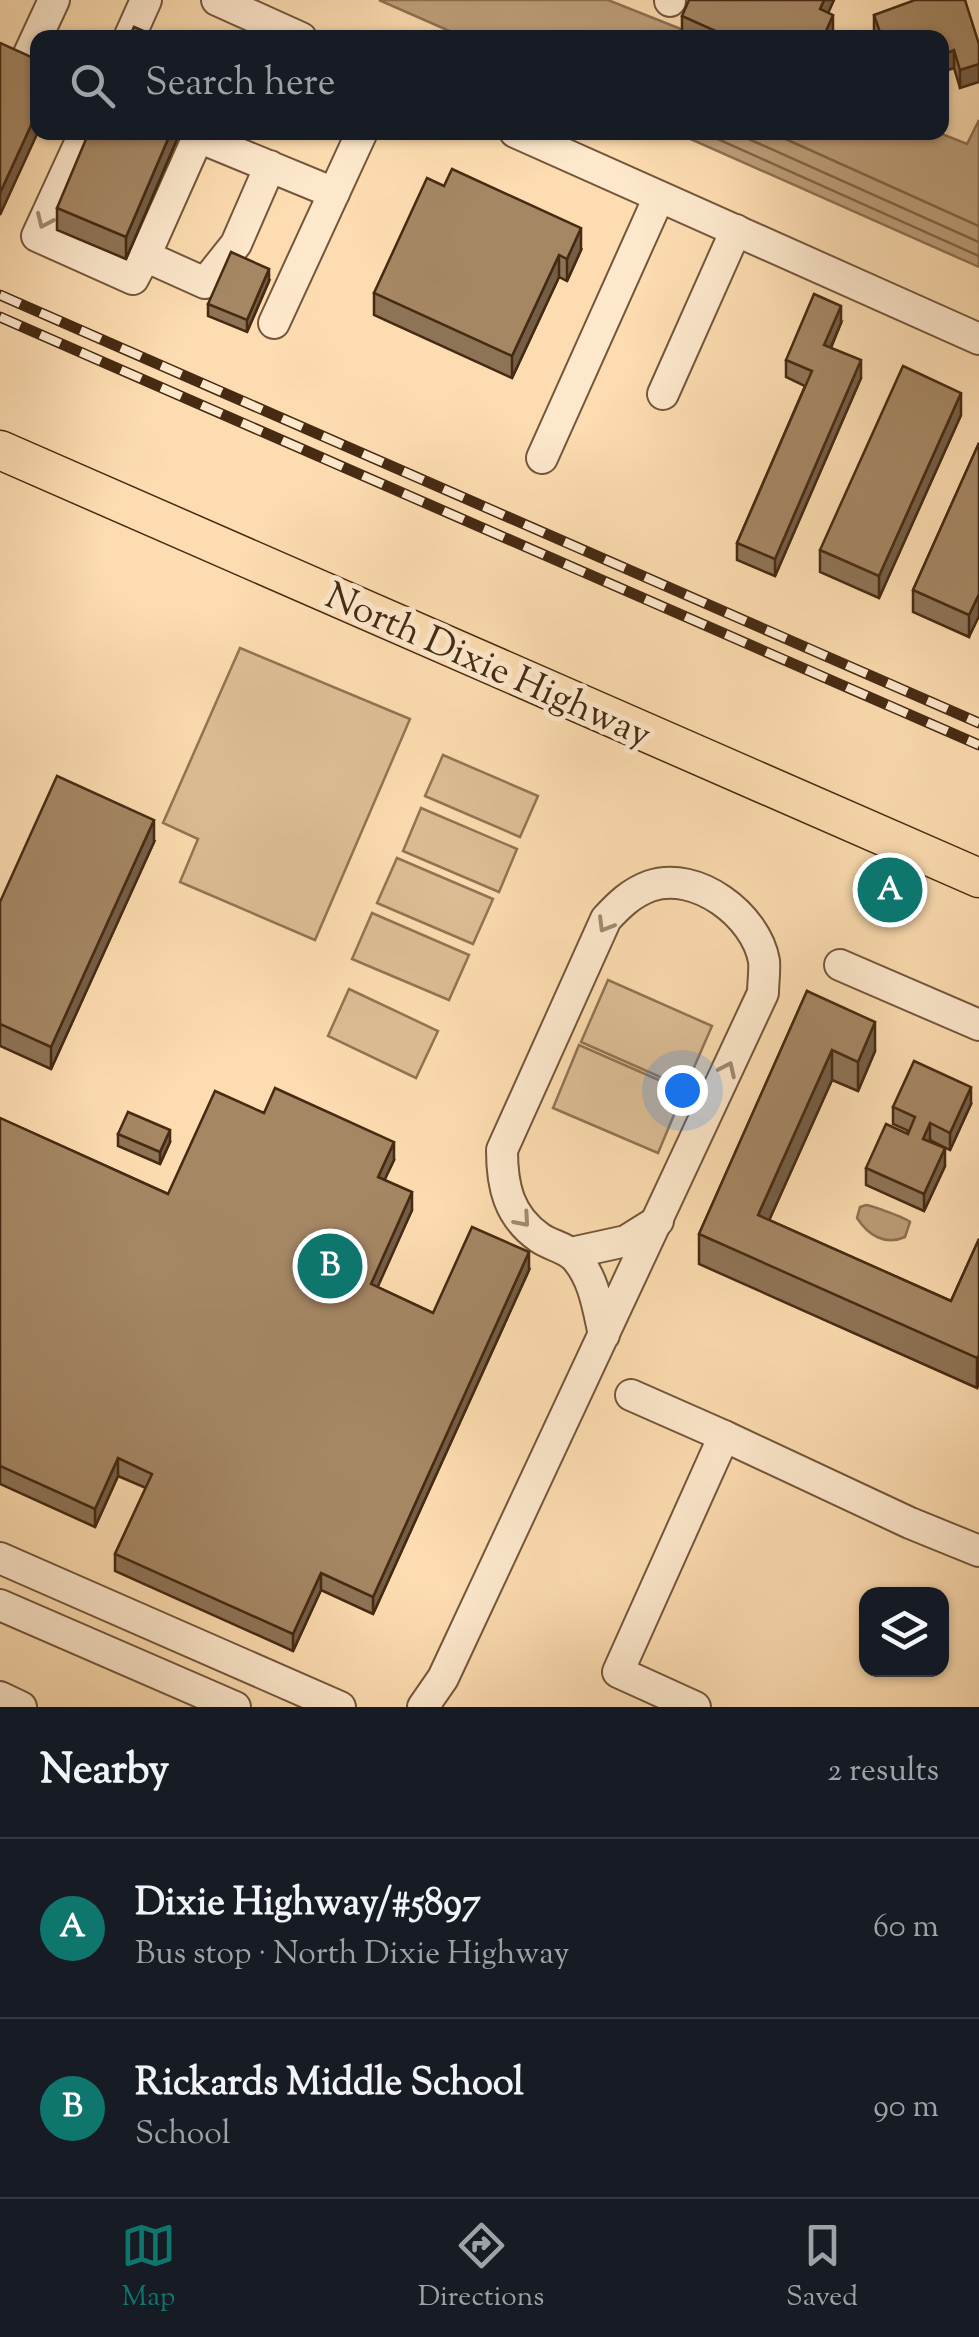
<!DOCTYPE html>
<meta charset="utf-8">
<style>
:root{--surface:#171b24;--page:#242831;--text:#f1f3f6;--muted:#9ea1a6;--line:#363941;--accent:#0f766e}
body{margin:0;font-family:"Sorts Mill Goudy",serif;background:var(--page);color:var(--text)}
.controls{position:absolute;right:30px;bottom:30px;display:grid;overflow:hidden;border-radius:20px;box-shadow:0 2px 8px #0004}
.controls button{width:90px;height:90px;display:grid;place-items:center;padding:0;border:0;border-bottom:2px solid var(--line);background:var(--surface);color:var(--text);font:50px sans-serif}
.you{position:absolute;left:682px;top:1090px;width:35px;height:35px;margin:-25px;border:8px solid #fff;border-radius:50%;background:#1a73e8;box-shadow:0 0 0 15px #1a73e833}
.badge{display:grid;place-items:center;width:65px;height:65px;border-radius:50%;background:var(--accent);color:#fff;font-size:32px;font-weight:700}
.pin{position:absolute;translate:-50% -50%;border:5px solid #fff;box-shadow:0 2px 10px #0006}
.list{margin:0;padding:0;list-style:none}
h2{display:flex;justify-content:space-between;align-items:center;height:130px;margin:0;padding:0 40px;font-size:42px}
h2 small{font-size:32px;font-weight:400;color:var(--muted)}
.list li{display:grid;grid-template-columns:65px 1fr auto;gap:30px;align-items:center;box-sizing:border-box;height:180px;padding:0 40px;border-top:2px solid var(--line)}
.list b{display:block;font-size:38px;white-space:nowrap}
.list p{margin:0;font-size:32px;white-space:nowrap;color:var(--muted)}
.list em{font-size:32px;font-style:normal;color:var(--muted)}
.icon{flex:none;width:55px;height:55px;fill:none;stroke:currentColor;stroke-width:2;stroke-linecap:round;stroke-linejoin:round}
.map{position:relative;flex:none;width:979px;height:1707px;overflow:hidden}
.search{position:absolute;background:var(--surface);box-shadow:0 2px 8px #0004;left:30px;right:30px;top:30px;height:110px;display:flex;align-items:center;gap:25px;box-sizing:border-box;padding:0 35px;border-radius:20px;color:var(--muted);font-size:38px}
.sheet{height:490px;background:var(--surface)}
nav{display:flex;justify-content:space-around;align-items:center;box-sizing:border-box;height:140px;border-top:2px solid var(--line);background:var(--surface);font-size:28px;color:var(--muted)}
nav a{display:grid;justify-items:center;gap:5px}
nav .on{color:var(--accent)}
.map>svg:first-child{display:block}
</style>
<div class="map">
<svg width="979" height="1707" viewBox="0 0 979 1707">
<rect width="100%" height="100%" fill="#fcdcb0"/>
<filter id="stains"><feTurbulence type="fractalNoise" baseFrequency=".002" numOctaves="4"/><feColorMatrix values="0 0 0 0 .2 0 0 0 0 .09 0 0 0 0 .02 0 0 0 .5 -.17"/></filter>
<radialGradient id="worn" r=".72"><stop offset=".6" stop-color="#630" stop-opacity="0"/><stop offset="1" stop-color="#630" stop-opacity=".3"/></radialGradient>
<!-- green -->
<g fill="#ddbe95" stroke="#927454" stroke-width="2.5">
<path d="M240,648L410,719L315,940L180,882L198,839L163,823Z"/>
<path d="M443,755L538,796L520,837L425,796Z"/>
<path d="M421,808L517,849L499,892L403,851Z"/>
<path d="M397,858L493,899L473,944L377,903Z"/>
<path d="M372,913L469,955L449,1000L352,959Z"/>
<path d="M608,980L712,1026L685,1088L581,1042Z"/>
<path d="M349,989L438,1031L416,1078L328,1036Z"/>
<path d="M579,1045L684,1091L658,1153L553,1108Z"/>
</g>
<!-- water -->
<g fill="#be9f7a" stroke="#8e7050" stroke-width="2.5">
<path d="M379,0H608L701,37H463Z"/>
<path d="M979,120V267L677,133L937,132L967,144Z"/>
<path d="M866,1205C873,1206 906,1218 910,1222L905,1237C885,1246 868,1235 857,1218L860,1207Z"/>
</g>
<g fill="none" stroke-linecap="round" stroke-linejoin="round">
<!-- shore -->
<g stroke="#826446" stroke-width="2.5">
<path d="M702,132L979,256"/>
<path d="M733,132L979,242"/>
<path d="M770,132L979,226"/>
</g>
<!-- minor casing -->
<g stroke="#74563a" stroke-width="34">
<g id="minor">
<path d="M217,0L301,38"/>
<path d="M670,1V0"/>
<path d="M129,38L146,0"/>
<path d="M28,56L54,0"/>
<path d="M85,132L37,236L133,279L145,256"/>
<path d="M515,132L979,339"/>
<path d="M270,166L236,244L205,283L145,256L198,137L334,193"/>
<path d="M274,323L362,132"/>
<path d="M663,394L736,230"/>
<path d="M542,458L659,197"/>
<path d="M840,965L979,1025"/>
<path d="M571,1253L626,1241L658,1221"/>
<path d="M631,1395L724,1436"/>
<path d="M0,1558L340,1707"/>
<path d="M0,1605L235,1707"/>
<path d="M0,1697L21,1707"/>
<path d="M423,1707L443,1678L763,993C763,983 765,971 764,961C756,915 696,870 650,886C631,893 619,905 606,919L502,1150C502,1185 508,1216 540,1238C550,1245 564,1247 574,1256C594,1277 598,1308 604,1335"/>
<path d="M695,1707L618,1672L724,1436L910,1523L979,1551"/>
</g>
</g>
<!-- major casing -->
<g stroke="#462a12" stroke-width="41">
<path id="major" d="M0,450L979,878"/>
</g>
<!-- minor -->
<use href="#minor" stroke="#fde8cc" stroke-width="30"/>
<!-- major -->
<use href="#major" stroke="#fcdcb0" stroke-width="38"/>
<!-- rail casing -->
<g stroke="#462a12" stroke-width="11">
<g id="rail">
<path d="M0,295L979,723"/>
<path d="M0,317L979,745"/>
</g>
</g>
<!-- rail -->
<use href="#rail" stroke="#fde8cc" stroke-width="8" stroke-dasharray="22" stroke-linecap="butt"/>
</g>
<!-- wall -->
<g fill="#8e7456" stroke="#462a12" stroke-width="2.5">
<path d="M965,0L960,88L954,68L942,38H876L874,32V15Z"/>
<path d="M828,13L833,38H682V16Z"/>
<path d="M180,132L126,259L57,230V208Z"/>
<path d="M581,250L567,281L559,277L512,378L374,315V293Z"/>
<path d="M269,281L247,332L208,316V304Z"/>
<path d="M841,323L831,348L861,378L775,576L737,560V543L805,386L786,377V360Z"/>
<path d="M961,415L879,598L820,572V550Z"/>
<path d="M979,443L969,637L913,612V590Z"/>
<path d="M154,842L51,1069L0,1046V902Z"/>
<path d="M807,991L875,1051L858,1091L832,1080L769,1220L951,1301L979,1239L977,1388L699,1264V1234Z"/>
<path d="M971,1104L950,1150L930,1140L945,1166L924,1211L866,1185V1168L909,1131L893,1124V1107Z"/>
<path d="M264,1113L394,1160L384,1180L412,1210L377,1287L433,1313L529,1270L373,1614L321,1590L293,1651L115,1571V1554L146,1488L118,1476L95,1527L0,1484V1118L168,1194Z"/>
<path d="M118,1134L170,1142L160,1164L118,1146Z"/>
</g>
<!-- shaded-wall -->
<g fill="#745e46" stroke="#462a12" stroke-width="2.5">
<path d="M824,0H834L820,31V9Z"/>
<path d="M833,15V38H823Z"/>
<path d="M954,50V68L942,72V55Z"/>
<path d="M979,64V82L960,88V70Z"/>
<path d="M38,110V132L0,215V193Z"/>
<path d="M171,132H180L126,259V237Z"/>
<path d="M581,228V250L567,281V259Z"/>
<path d="M559,255V277L512,378V356Z"/>
<path d="M269,269V281L247,332V320Z"/>
<path d="M841,306V323L824,362V345Z"/>
<path d="M861,360V378L775,576V559Z"/>
<path d="M961,393V415L879,598V576Z"/>
<path d="M979,594V616L969,637V615Z"/>
<path d="M154,820V842L51,1069V1047Z"/>
<path d="M875,1022V1051L858,1091V1062Z"/>
<path d="M832,1050V1080L758,1245V1215Z"/>
<path d="M971,1087V1104L950,1150V1133Z"/>
<path d="M930,1123V1140L923,1156V1139Z"/>
<path d="M170,1130V1142L160,1164V1152Z"/>
<path d="M394,1142V1160L378,1194V1177Z"/>
<path d="M945,1148V1166L924,1211V1194Z"/>
<path d="M412,1192V1210L371,1302V1284Z"/>
<path d="M529,1252V1270L373,1614V1597Z"/>
<path d="M979,1355V1384L977,1388V1358Z"/>
<path d="M118,1458V1476L95,1527V1509Z"/>
<path d="M321,1573V1590L293,1651V1634Z"/>
</g>
<!-- building -->
<g fill="#a58764" stroke="#462a12" stroke-width="2.5">
<path d="M689,0H824L820,9L833,15L823,38H731L682,16Z"/>
<path d="M915,0H965L979,44V64L960,70L954,50L942,55V38H882L874,15Z"/>
<path d="M134,27L160,38H129Z"/>
<path d="M0,43L38,60V110L0,193Z"/>
<path d="M89,132H171L126,237L57,208Z"/>
<path d="M452,169L581,228L567,259L559,255L512,356L374,293L427,178L444,186Z"/>
<path d="M231,252L269,269L247,320L208,304Z"/>
<path d="M814,294L841,306L824,345L861,360L775,559L737,543L812,371L786,360Z"/>
<path d="M903,366L961,393L879,576L820,550Z"/>
<path d="M979,443V594L969,615L913,590Z"/>
<path d="M57,776L154,820L51,1047L0,1024V902Z"/>
<path d="M807,991L875,1022L858,1062L832,1050L758,1215L951,1301L979,1239V1355L977,1358L699,1234Z"/>
<path d="M914,1061L971,1087L950,1133L930,1123L923,1139L945,1148L924,1194L866,1168L886,1124L908,1134L915,1117L893,1107Z"/>
<path d="M275,1088L394,1142L378,1177L412,1192L371,1284L433,1313L472,1227L529,1252L373,1597L321,1573L293,1634L115,1554L152,1474L118,1458L95,1509L0,1466V1118L168,1194L215,1091L264,1113Z"/>
<path d="M128,1112L170,1130L160,1152L118,1134Z"/>
</g>
<!-- one-way arrows -->
<defs><path id="oneway-chevron" d="M-2-3.5L2.5 0L-2 3.5" fill="none" stroke-width="1.6" stroke-linecap="round" stroke-linejoin="round" transform="scale(2.5)"/></defs>
<g stroke="#a2896f">
<use href="#oneway-chevron" transform="translate(44 221) rotate(114)"/>
<use href="#oneway-chevron" transform="translate(605 925) rotate(121)"/>
<use href="#oneway-chevron" transform="translate(728 1069) rotate(-65)"/>
<use href="#oneway-chevron" transform="translate(523 1220) rotate(49)"/>
</g>
<g text-anchor="middle" stroke-width="10" stroke-linejoin="round" paint-order="stroke">
<!-- street labels -->
<g font-size="38" fill="#462a12" stroke="#fde8cc">
<text transform="translate(489 664) rotate(24)" y="13">North Dixie Highway</text>
</g>
</g>
<rect width="100%" height="100%" filter="url(#stains)"/>
<rect width="100%" height="100%" fill="url(#worn)"/>
</svg>
<div class="controls">
<button><svg class="icon" aria-label="layers" viewBox="0 0 24 24"><path d="M12 4l9 5-9 5-9-5zM3 14l9 5 9-5"/></svg></button>
</div>
<div class="you"></div>
<div class="pin badge" style="left:890px;top:890px">A</div>
<div class="pin badge" style="left:330px;top:1266px">B</div>
<div class="search"><svg class="icon" aria-label="search" viewBox="0 0 24 24"><circle cx="10" cy="10" r="6"/><path d="M15 15l6 6"/></svg>Search here</div>
</div>
<section class="sheet">
<h2>Nearby<small>2 results</small></h2>
<ul class="list">
<li><span class="badge">A</span><div><b>Dixie Highway/#5897</b><p>Bus stop · North Dixie Highway</p></div><em>60 m</em></li>
<li><span class="badge">B</span><div><b>Rickards Middle School</b><p>School</p></div><em>90 m</em></li>
</ul>
</section>
<nav>
<a class="on"><svg class="icon" aria-label="map" viewBox="0 0 24 24"><path d="M3 6l6-2 6 2 6-2v14l-6 2-6-2-6 2zM9 4v14M15 6v14"/></svg>Map</a>
<a><svg class="icon" aria-label="directions" viewBox="0 0 24 24"><path d="M12 3l9 9-9 9-9-9zM9 14v-3h6M13 9l2 2-2 2"/></svg>Directions</a>
<a><svg class="icon" aria-label="saved" viewBox="0 0 24 24"><path d="M7 4h10v16l-5-4-5 4z"/></svg>Saved</a>
</nav>
